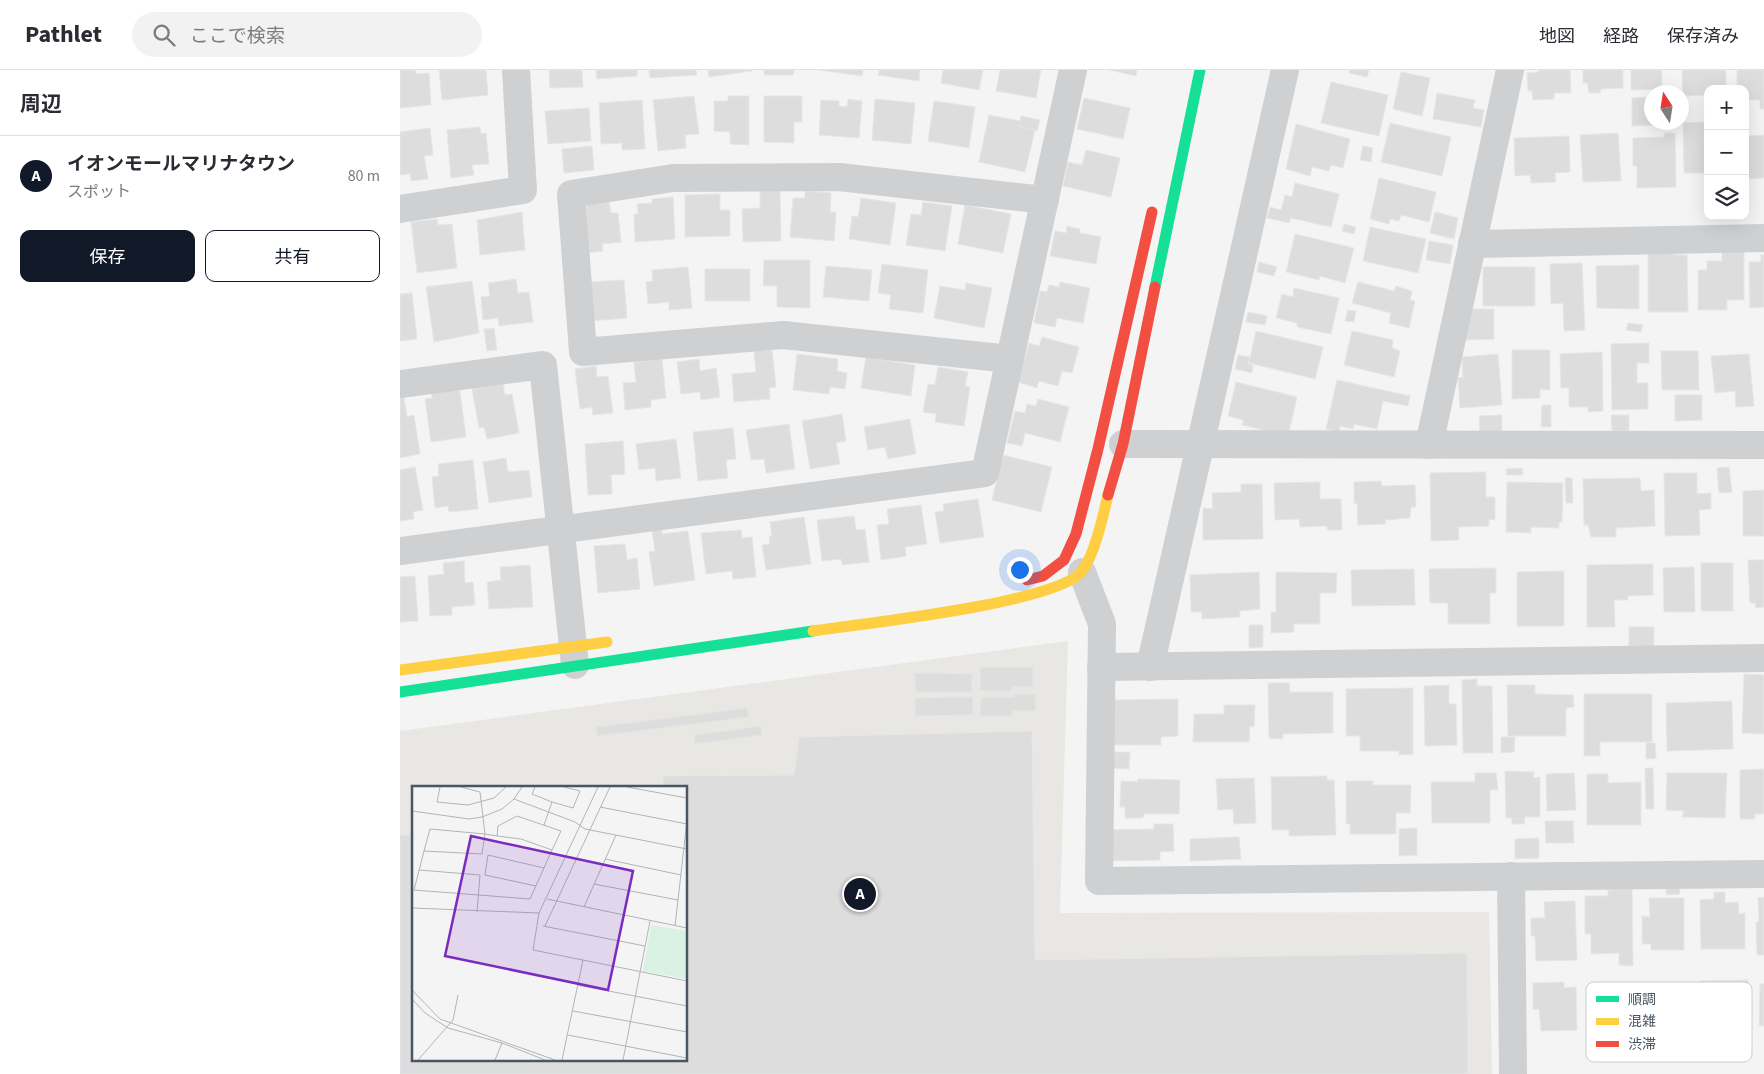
<!DOCTYPE html>
<html lang="ja">
<meta charset="utf-8">
<style>
:root{--surface:#fff;--page:#f2f2f3;--text:#2b2b33;--muted:#7c7c81;--line:#e1e1e2;--accent:#111827}
body{margin:0;font-family:"Source Sans 3","Noto Sans JP",sans-serif;background:var(--page);color:var(--text)}
.controls{position:absolute;right:15px;top:15px;display:grid;overflow:hidden;border-radius:10px;box-shadow:0 5px 20px #0002}
.controls button{width:45px;height:45px;display:grid;place-items:center;padding:0;border:0;border-bottom:1px solid var(--line);background:var(--surface);color:var(--text);font:25px sans-serif}
.compass{position:absolute;left:1244px;top:15px;width:45px;height:45px;border-radius:50%;background:var(--surface);box-shadow:0 5px 20px #0002;rotate:348deg}
.you{position:absolute;left:619px;top:499px;width:18px;height:18px;margin:-12px;border:4px solid #fff;border-radius:50%;background:#1a73e8;box-shadow:0 0 0 8px #1a73e833}
.badge{display:grid;place-items:center;width:32px;height:32px;border-radius:50%;background:var(--accent);color:#fff;font-size:16px;font-weight:700}
.pin{position:absolute;translate:-50% -50%;border:2px solid #fff;box-shadow:0 1px 5px #0006}
.list{margin:0;padding:0;list-style:none}
h2{display:flex;justify-content:space-between;align-items:center;height:65px;margin:0;padding:0 20px;font-size:21px}
h2 small{font-size:16px;font-weight:400;color:var(--muted)}
.list li{display:grid;grid-template-columns:32px 1fr auto;gap:15px;align-items:center;box-sizing:border-box;height:80px;padding:0 20px;border-top:1px solid var(--line)}
.list b{display:block;font-size:19px;white-space:nowrap}
.list p{margin:0;font-size:16px;white-space:nowrap;color:var(--muted)}
.list em{font-size:16px;font-style:normal;color:var(--muted)}
.actions{display:flex;gap:10px;padding:15px 20px}
.actions a{flex:1;padding:11px 0;border:1px solid var(--accent);border-radius:10px;text-align:center;font-size:18px;color:var(--accent)}
.actions .main{background:var(--accent);color:#fff}
.icon{flex:none;width:28px;height:28px;fill:none;stroke:currentColor;stroke-width:2;stroke-linecap:round;stroke-linejoin:round}
.map{position:relative;flex:none;width:1364px;height:1004px;overflow:hidden}
header{display:flex;align-items:center;gap:30px;box-sizing:border-box;height:70px;padding:0 25px;background:var(--surface);border-bottom:1px solid var(--line)}
header strong{font-size:24px}
nav{display:flex;gap:28px;margin-inline-start:auto;font-size:18px}
.search{width:350px;height:45px;background:var(--page);display:flex;align-items:center;gap:12px;box-sizing:border-box;padding:0 18px;border-radius:28px;color:var(--muted);font-size:19px}
main{display:flex}
aside{flex:1;background:var(--surface)}
.map>svg:first-child{display:block}
</style>
<header>
<strong>Pathlet</strong>
<div class="search"><svg class="icon" aria-label="search" viewBox="0 0 24 24"><circle cx="10" cy="10" r="6"/><path d="M15 15l6 6"/></svg>ここで検索</div>
<nav><a>地図</a><a>経路</a><a>保存済み</a></nav>
</header>
<main>
<aside>
<h2>周辺<small></small></h2>
<ul class="list">
<li><span class="badge">A</span><div><b>イオンモールマリナタウン</b><p>スポット</p></div><em>80 m</em></li>
</ul>
<div class="actions"><a class="main">保存</a><a>共有</a></div>
</aside>
<div class="map">
<svg width="1364" height="1004" viewBox="0 0 1364 1004">
<rect width="100%" height="100%" fill="#f4f4f4"/>
<!-- commercial -->
<path fill="#e8e7e3" fill-rule="evenodd" d="M668,571L660,843L1089,842L1092,1004H0V661ZM14,718H286V990H14Z"/>
<!-- building -->
<g fill="#ddddde" stroke="#e5e6e7">
<path d="M0,0H15L16,4L29,3L31,35L0,38Z"/>
<path d="M39,0H86L88,25L42,30Z"/>
<path d="M149,0H182L183,17L150,18Z"/>
<path d="M196,0H237V6L197,9Z"/>
<path d="M249,0H296L297,5L250,8Z"/>
<path d="M308,0H352V1L309,7Z"/>
<path d="M364,0H394L393,5H364Z"/>
<path d="M419,0H463L462,6Z"/>
<path d="M479,0H520L519,11L478,5Z"/>
<path d="M543,0H583L579,20L541,13Z"/>
<path d="M600,0H641L636,28L596,21Z"/>
<path d="M710,0H737L736,6Z"/>
<path d="M950,0H969L967,7L949,3Z"/>
<path d="M1139,0H1170L1171,23H1154V29L1133,30L1132,21H1128L1127,3L1139,2Z"/>
<path d="M1183,0H1223V18L1201,19L1200,23H1189L1187,13H1183Z"/>
<path d="M1231,0H1262V19L1231,20Z"/>
<path d="M1282,0H1326V19H1308V25L1283,26Z"/>
<path d="M1337,0H1364V39H1360V30H1345V19H1337Z"/>
<path d="M1001,2L1030,8L1022,46L993,39Z"/>
<path d="M931,12L988,25L979,66L921,53Z"/>
<path d="M1037,23L1075,30L1073,38L1084,40L1081,57L1033,49Z"/>
<path d="M294,26L299,64L285,65L286,78L258,81L253,30Z"/>
<path d="M328,26H349V75L330,74V62L314,61V31H328Z"/>
<path d="M364,26H402V52H394V73L364,72Z"/>
<path d="M1252,27V52H1264V55L1232,56V28Z"/>
<path d="M684,28L730,38L723,69L677,59Z"/>
<path d="M448,29L462,31L459,68L419,65L421,30L439,31V36L447,37Z"/>
<path d="M475,29L515,33L511,74L472,70Z"/>
<path d="M242,30L245,79L222,80V73L201,74L199,33Z"/>
<path d="M534,31L575,37L569,78L528,71Z"/>
<path d="M189,38L191,71L148,74L145,41Z"/>
<path d="M589,45L620,51L619,56L635,60L625,102L579,92Z"/>
<path d="M621,46L640,50L637,61L619,56Z"/>
<path d="M1305,52L1306,103H1284L1283,53Z"/>
<path d="M990,53L1051,67L1042,106L981,92Z"/>
<path d="M896,54L950,69L943,98L931,95L929,101L912,97L910,106L886,99Z"/>
<path d="M80,57L81,64L86,63L89,94L72,95L74,105L51,108L47,60Z"/>
<path d="M30,58L33,85L24,86L28,109L11,111L10,104L0,105V62Z"/>
<path d="M1218,63L1221,111L1183,112L1180,65Z"/>
<path d="M1264,63H1275L1276,117L1237,118V96H1233V68L1264,67Z"/>
<path d="M1364,65V108L1345,109V66Z"/>
<path d="M1169,66L1170,102L1155,103L1156,112L1131,113L1130,105L1115,106L1114,68Z"/>
<path d="M192,76L194,100L164,103L162,79Z"/>
<path d="M963,76L973,78L971,92L960,90Z"/>
<path d="M686,80L720,88L711,127L663,116L668,92L682,95Z"/>
<path d="M979,108L1036,122L1029,152L1001,145L999,151L990,149L989,154L970,149Z"/>
<path d="M895,113L939,124L931,157L891,148L889,153L867,148L870,137L881,140L885,125L892,127Z"/>
<path d="M380,120L381,171L343,172L342,139L360,138V121Z"/>
<path d="M405,121L431,123L430,142H436L434,171L390,167L393,128H405Z"/>
<path d="M320,124V140H330V166L285,167V125Z"/>
<path d="M273,127L275,169L235,172L234,144H238L237,134L252,133V129Z"/>
<path d="M461,128L496,133L490,175L449,169L452,146L458,147Z"/>
<path d="M209,132L211,143H218L221,172L202,174L203,181L185,183L181,148L187,147L186,134Z"/>
<path d="M523,132L552,136L545,181L506,175L511,144L521,145Z"/>
<path d="M565,135L611,144L603,183L558,174Z"/>
<path d="M122,142L125,180L80,185L77,150Z"/>
<path d="M1035,142L1058,148L1054,169L1030,163Z"/>
<path d="M37,149L38,155L52,154L57,198L17,203L11,152Z"/>
<path d="M944,154L956,157L954,164L942,161Z"/>
<path d="M667,156L680,159V163L701,167L696,194L650,186L655,161L666,163Z"/>
<path d="M970,157L1026,169L1018,203L963,191Z"/>
<path d="M895,164L954,178L945,213L920,206L919,210L886,202Z"/>
<path d="M1029,171L1053,175L1050,194L1026,190Z"/>
<path d="M1248,177H1275V185H1287L1288,242H1248Z"/>
<path d="M1322,178H1344V230H1327V240H1298V200H1307V191H1322Z"/>
<path d="M1361,185H1364V237L1350,238L1349,192H1361Z"/>
<path d="M364,190H410V238L377,237V216H363Z"/>
<path d="M859,192L877,197L874,206L857,202Z"/>
<path d="M1182,193L1185,260L1164,261L1163,233L1151,234L1150,194Z"/>
<path d="M482,194L528,200L523,243L489,239L491,225L478,223Z"/>
<path d="M1239,195V239L1197,238L1196,196Z"/>
<path d="M426,196L472,200L469,231L423,227Z"/>
<path d="M288,197L292,238L269,240V232L248,234L246,212L253,211L252,200Z"/>
<rect x="1083" y="197" width="52" height="39"/>
<rect x="305" y="199" width="45" height="32"/>
<path d="M116,209L118,223L129,222L133,252L99,256L98,248L83,250L81,227L90,226L88,213Z"/>
<path d="M224,210L227,248L191,251L189,212Z"/>
<path d="M72,211L79,263L34,272L26,217Z"/>
<path d="M660,212L690,218L683,253L657,248L655,257L634,253L640,221L647,222L649,215L659,217Z"/>
<path d="M958,212L994,221L996,216L1012,221L1010,230L1015,231L1009,258L989,253L991,243L952,233Z"/>
<path d="M566,213L592,218L584,258L534,248L540,216L565,220Z"/>
<path d="M894,218L939,228L931,264L897,257V253L876,248L882,224L893,227Z"/>
<path d="M12,223L17,269L0,271V224Z"/>
<path d="M1066,239H1094V269L1066,270Z"/>
<path d="M948,240L956,241L954,252L945,251Z"/>
<path d="M848,242L867,246L865,255L846,252Z"/>
<path d="M1228,253L1243,255L1241,262L1226,260Z"/>
<path d="M94,258L97,280L87,281L84,259Z"/>
<path d="M856,261L923,277L915,309L849,293Z"/>
<path d="M952,261L993,270L992,278L1000,281L994,307L944,295Z"/>
<path d="M642,267L679,277L672,303L662,301L658,316L639,311L637,318L618,312L629,273L639,276Z"/>
<path d="M1249,273V293H1237V313H1248V339L1212,340L1211,274Z"/>
<path d="M372,280L376,317L369,318L370,329L334,332L332,304L356,302L354,281Z"/>
<path d="M1112,280H1150V320L1140,319V328L1112,329Z"/>
<path d="M1261,281H1298L1299,320H1262Z"/>
<path d="M1202,282L1203,341L1188,342V337H1169V318H1161L1160,284Z"/>
<path d="M397,284L438,289L437,301L447,303L445,319L430,317L429,324L393,320Z"/>
<path d="M1098,284L1102,335L1060,338L1058,308L1063,307L1062,287Z"/>
<path d="M1349,284L1354,336L1336,337L1335,321L1315,323L1311,286Z"/>
<path d="M838,285L850,287L848,294L853,295L852,303L835,299Z"/>
<path d="M466,287L515,295L511,326L461,318Z"/>
<path d="M262,289L266,328L251,330V337L225,340L223,313L236,312L234,292Z"/>
<path d="M299,289L300,301L316,298L320,327L301,330L300,322L281,324L277,292Z"/>
<path d="M196,296L197,307L208,306L213,343L193,345L192,337L180,339L175,299Z"/>
<path d="M538,297L568,302L565,316L570,317L564,356L535,352L536,344L523,342L528,314L535,315Z"/>
<path d="M937,310L1010,326L1008,336L983,331L977,359L954,354L953,359L940,356L939,362L926,359Z"/>
<path d="M836,312L897,327L888,366L842,355L843,350L828,346Z"/>
<path d="M103,313L105,325L112,324L119,363L87,369L84,357L79,358L72,319Z"/>
<path d="M59,315L66,367L31,372L25,329L32,328L31,319Z"/>
<path d="M1275,325H1302V350L1275,351Z"/>
<path d="M0,327H4L7,347L14,345L20,384L0,388Z"/>
<path d="M638,329L669,337L660,372L625,363L622,376L607,373L615,341L625,343L627,334L636,336Z"/>
<path d="M1142,335H1151V357H1141Z"/>
<path d="M442,344L446,371L436,373L440,394L410,399L402,351Z"/>
<path d="M1102,345V365L1080,366L1079,346Z"/>
<path d="M1211,345H1229V361H1212Z"/>
<path d="M510,349L516,384L488,389L485,377L468,380L464,357Z"/>
<path d="M389,354L395,399L366,403L364,389L351,390L346,360Z"/>
<path d="M333,358L336,389L326,390L328,408L298,411L293,362Z"/>
<path d="M276,369L281,408L256,411L255,398L239,400L236,374Z"/>
<path d="M223,371L225,404L211,405L212,424L188,425L185,374Z"/>
<path d="M603,385L652,397L641,442L592,430Z"/>
<path d="M106,388L108,402L129,400L132,427L89,433L83,392Z"/>
<path d="M73,390L78,439L49,442L48,436L35,438L32,407L39,406L38,394Z"/>
<path d="M15,397L23,440L13,442L14,449L0,451V400Z"/>
<path d="M1329,397L1332,422L1319,423L1317,398Z"/>
<path d="M1122,398L1123,405H1107L1106,399Z"/>
<path d="M1086,402V427H1095V450L1089,449V456L1058,457L1059,470L1031,471L1030,403Z"/>
<path d="M1264,403H1297V424L1311,423V439L1299,440L1300,465L1265,466Z"/>
<path d="M1165,408H1172L1173,433H1166Z"/>
<path d="M1240,408L1241,421L1254,420L1255,456L1216,458V467H1191L1188,455H1184L1183,409Z"/>
<path d="M981,411L982,416L1015,415L1016,437H1011L1010,448L985,450L986,454L958,455L957,433L954,434V412Z"/>
<path d="M920,412V429H941L942,460H927V456L900,457L899,449L875,450L874,413Z"/>
<path d="M1107,412L1163,413L1162,452H1159V458L1131,457V463L1106,462Z"/>
<path d="M841,414H862L863,469L803,470V438L813,439L812,423L841,422Z"/>
<path d="M1364,420V466H1343V421Z"/>
<path d="M578,429L584,467L540,473L535,442L544,441L543,434Z"/>
<path d="M521,435L527,474L505,477L506,486L481,490L477,455L489,454L487,439Z"/>
<path d="M454,446L456,460L465,459L469,492L442,495L441,489L422,491L417,450Z"/>
<path d="M404,447L411,494L366,500L362,475L370,474L369,466H372L370,452Z"/>
<path d="M262,460V464L288,461L295,510L254,516L249,482L255,481L252,461Z"/>
<path d="M341,460L342,468L352,467L356,507L333,509L332,501L306,504L301,463Z"/>
<path d="M225,474L227,490L237,488L240,519L198,523L194,476Z"/>
<path d="M1348,490H1364V537L1356,538L1355,533H1350Z"/>
<path d="M64,491L65,513L73,512L75,535L52,537V545L30,546L28,506L44,504L43,493Z"/>
<rect x="1301" y="493" width="32" height="48"/>
<path d="M1253,494V525L1228,526V530H1214L1215,557H1187V495Z"/>
<path d="M130,495L133,537L89,539L87,512L101,510L100,497Z"/>
<path d="M1294,497L1295,542H1264L1263,498Z"/>
<path d="M1096,498V523H1090V554H1048V533H1030L1029,499Z"/>
<path d="M1014,499L1015,535L952,536L951,500Z"/>
<path d="M1164,501V556H1117V502Z"/>
<path d="M859,502L860,539L840,541V547L802,549V542H791L790,505Z"/>
<path d="M876,502L937,503L936,523H920V554H894V562L871,563V542H876Z"/>
<path d="M15,506L18,551L0,552V507Z"/>
<path d="M849,555H863V577L849,578Z"/>
<path d="M1229,557H1254V577L1229,576Z"/>
<path d="M580,597H633V617H612V621H580Z"/>
<path d="M515,603L572,604V622H515Z"/>
<path d="M1344,604L1364,605V664L1342,663Z"/>
<path d="M1077,609V616H1092L1093,683H1063L1062,610Z"/>
<path d="M868,613H889L890,622H933V663L883,664V669L869,668Z"/>
<path d="M1049,615V634H1056L1057,675L1025,676L1024,616Z"/>
<path d="M1107,615H1135V624L1173,625L1174,637L1166,638V666H1108Z"/>
<path d="M1013,618V684L999,685V681H960V666H946V619Z"/>
<path d="M614,624H635L636,641H612V646H580L581,627H614Z"/>
<path d="M1184,624H1252V672H1200V686H1184Z"/>
<path d="M573,627V645L515,646V628Z"/>
<path d="M778,629V666L761,667V675H713L712,630Z"/>
<path d="M1332,631L1333,679L1267,681L1266,633Z"/>
<path d="M824,635H855L854,657L850,656L849,672H793L794,644H824Z"/>
<path d="M347,638L349,647L197,666L196,657Z"/>
<path d="M361,656L362,665L295,674L294,665Z"/>
<path d="M632,661L635,890L1067,883L1068,1004H0V765H14V990H286V718H263V706L394,705L399,667Z"/>
<path d="M1101,667H1115L1114,682L1101,683Z"/>
<path d="M1246,673H1255L1256,688L1246,689Z"/>
<path d="M710,682H730L729,699L710,698Z"/>
<path d="M1245,698H1253L1254,739H1246Z"/>
<path d="M1364,699V744H1355V749H1340V700Z"/>
<path d="M1105,701L1134,702L1133,708L1140,707V747H1125L1124,754H1112V748H1106Z"/>
<path d="M1075,703H1096L1098,720H1090V753H1032L1031,712H1075Z"/>
<path d="M1174,703L1176,740L1147,741L1146,704Z"/>
<path d="M1267,703H1327L1325,748L1282,747L1284,741L1266,740Z"/>
<path d="M1187,704H1208V713L1241,712V755H1187Z"/>
<path d="M927,706V710H934L936,765L889,766V760H872L871,707Z"/>
<path d="M854,708L856,753L834,754L833,739L818,740L816,709Z"/>
<path d="M738,709L780,710L779,744H744L743,748H725V737H720L721,711L737,712Z"/>
<path d="M946,711H973V715H1011L1010,743H996V764H950V754H946Z"/>
<path d="M1145,751H1173L1174,773H1146Z"/>
<path d="M754,754H773L774,781L760,782V790L709,791L708,760L754,759Z"/>
<path d="M1017,758V785L999,786V759Z"/>
<path d="M839,767L841,789L790,791V769Z"/>
<path d="M1139,768V788L1115,789V769Z"/>
<path d="M1279,818L1280,824L1266,825V819Z"/>
<path d="M1232,819L1233,896L1219,895V883L1191,884V864H1185V826H1208V820Z"/>
<path d="M1314,822H1325V833L1338,832L1339,844L1345,843V879H1301L1300,830L1314,829Z"/>
<path d="M1364,827V885H1357L1356,852H1359L1358,828Z"/>
<path d="M1249,828H1284V880H1251V874H1242V846L1250,847Z"/>
<path d="M1175,831L1177,890L1136,891L1135,866H1131V848H1145L1144,832Z"/>
<path d="M1348,910L1349,949H1322L1323,990H1301L1300,911Z"/>
<path d="M1164,912V918L1176,917L1177,960L1141,961L1139,939L1133,940V913Z"/>
<path d="M1360,914H1364V956H1359Z"/>
</g>
<g fill="none" stroke-linecap="round" stroke-linejoin="round">
<!-- street -->
<g stroke="#ced0d2" stroke-width="28">
<path d="M0,139L123,120L116,0"/>
<path d="M1072,174L1364,168"/>
<path d="M610,289L383,265L183,282L171,124L273,108L439,107L645,130"/>
<path d="M0,314L143,295L175,595"/>
<path d="M723,374L1364,375"/>
<path d="M1029,375L1110,0"/>
<path d="M0,481L585,403L673,0"/>
<path d="M682,502L702,554L699,811L1364,804"/>
<path d="M701,597L1364,588"/>
<path d="M750,597L885,0"/>
<path d="M1111,806L1113,1004"/>
</g>
<!-- fast -->
<g stroke="#16e098" stroke-width="11">
<path d="M755,217L800,0"/>
<path d="M0,622L413,561"/>
</g>
<!-- slow -->
<g stroke="#ffcf43" stroke-width="11">
<path d="M413,561C459,554 659,533 682,501C695,484 703,446 708,425"/>
<path d="M0,600L207,572"/>
</g>
<!-- jam -->
<g stroke="#f24e42" stroke-width="11">
<path d="M708,425L723,374L755,217"/>
<path d="M627,510L643,506L664,490L676,464L698,379L752,142"/>
</g>
</g>
<!-- overview -->
<g transform="translate(12 716)">
<rect width="275" height="275" fill="#f4f4f4"/>
<path d="M239,139L275,145V193L231,185Z" fill="#d9f2e3"/>
<path fill="none" stroke="#b0b5b9" stroke-width="1" d="M28,1L25,16L56,19L82,12L94,1M49,1L68,6L73,48L70,68L12,65L18,43L73,48L85,50L109,53L140,64L149,45L105,30L86,40L85,50M123,1L120,8L140,16M215,1L275,12M102,13L163,36L173,43L275,63M188,21L275,38M0,25L57,33L70,31L90,23L102,13L110,1M132,39L140,16L161,22L168,5L152,1M12,65L2,104L118,113L140,64M193,73L269,89M7,84L68,89L65,126M182,98L266,114M124,100L73,89L76,69L132,82M135,113L275,142M172,121L204,49M0,122L127,127L186,1M127,127L121,164L275,195M131,140L233,160M133,140L198,1M263,140L275,35M165,199L275,220M0,204L28,233L143,274M0,213L13,227L36,242L90,257L133,274M161,225L275,246M156,249L275,272M6,274L41,234L46,209M83,274L90,257M150,274L171,174M211,274L238,135"/>
<path fill="#7b2cbf" fill-opacity="0.15" stroke="#7b2cbf" stroke-width="2.5" d="M59,50L221,85L196,204L33,170Z"/>
<rect width="275" height="275" fill="none" stroke="#4a5661" stroke-width="2.5"/>
</g>
<!-- legend -->
<rect x="1186" y="912" width="166" height="80" rx="8" fill="#fff" stroke="#c9ccd0" stroke-width="1"/>
<rect x="1196" y="926" width="23" height="6" fill="#16e098"/>
<rect x="1196" y="948" width="23" height="7" fill="#ffcf43"/>
<rect x="1196" y="971" width="23" height="6" fill="#f24e42"/>
<g font-size="14" fill="#4a5661">
<text x="1228" y="934">順調</text>
<text x="1228" y="956">混雑</text>
<text x="1228" y="979">渋滞</text>
</g>
</svg>
<div class="controls">
<button>+</button>
<button>−</button>
<button><svg class="icon" aria-label="layers" viewBox="0 0 24 24"><path d="M12 4l9 5-9 5-9-5zM3 14l9 5 9-5"/></svg></button>
</div>
<svg class="compass" viewBox="-18 -18 36 36"><path d="M0-13l5 13h-10z" fill="#e53935"/><path d="M0 13l5-13h-10z" fill="#7c7c81"/></svg>
<div class="you"></div>
<div class="pin badge" style="left:460px;top:824px">A</div>
</div>
</main>
